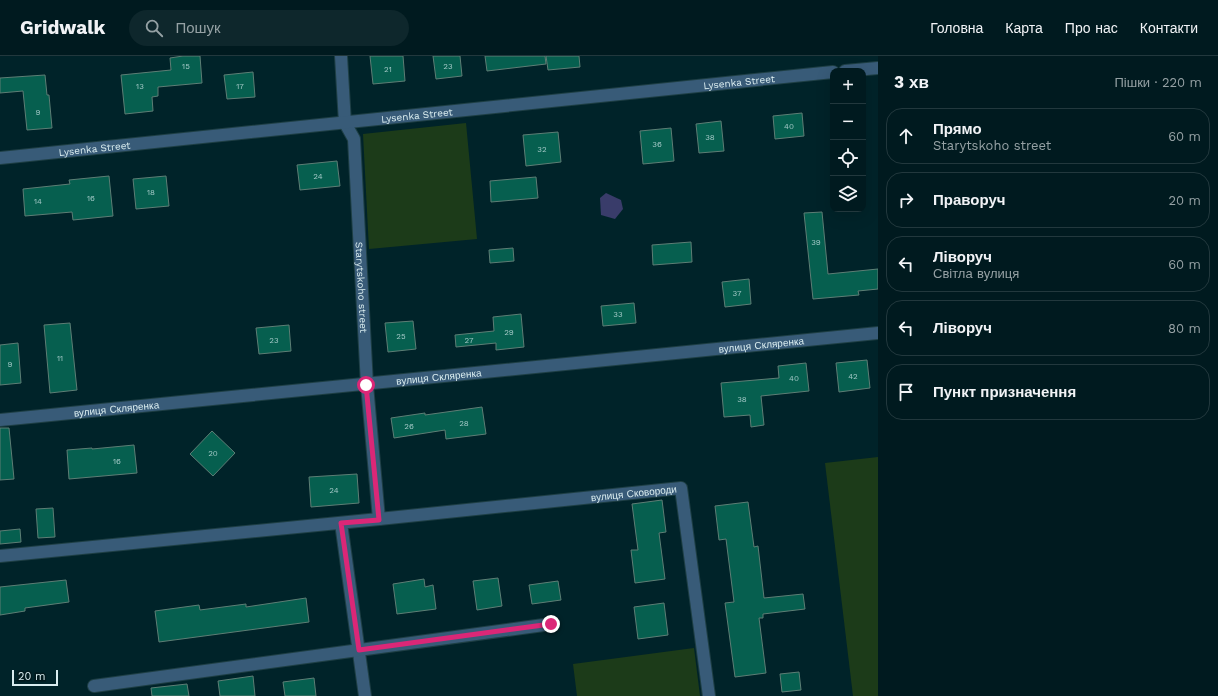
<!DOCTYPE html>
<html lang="uk">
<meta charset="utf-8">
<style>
:root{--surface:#001a1f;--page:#0e272c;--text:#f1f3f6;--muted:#95a1a4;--line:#22383d}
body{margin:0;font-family:"Work Sans",sans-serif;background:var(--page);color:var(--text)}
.controls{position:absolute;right:12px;top:12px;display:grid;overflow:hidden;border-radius:8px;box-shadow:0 4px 16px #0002}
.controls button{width:36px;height:36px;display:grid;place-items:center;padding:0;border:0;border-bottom:1px solid var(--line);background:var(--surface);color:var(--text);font:20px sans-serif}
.scale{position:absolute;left:12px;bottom:10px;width:46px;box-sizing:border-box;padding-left:4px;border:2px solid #d9ecef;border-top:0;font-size:11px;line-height:14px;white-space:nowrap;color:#d9ecef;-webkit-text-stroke:3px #01191d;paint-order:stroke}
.stop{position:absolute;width:12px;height:12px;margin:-9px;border:3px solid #db2777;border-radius:50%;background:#fff}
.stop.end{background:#db2777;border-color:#fff;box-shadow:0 1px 4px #0008}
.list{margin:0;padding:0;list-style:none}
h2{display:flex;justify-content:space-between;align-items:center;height:52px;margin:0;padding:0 16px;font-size:17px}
h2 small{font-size:13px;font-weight:400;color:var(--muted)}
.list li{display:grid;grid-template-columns:26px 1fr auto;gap:12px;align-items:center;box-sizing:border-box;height:56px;margin:0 8px 8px;padding:0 8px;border:1px solid var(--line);border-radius:16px}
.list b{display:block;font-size:15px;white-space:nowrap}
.list p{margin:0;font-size:13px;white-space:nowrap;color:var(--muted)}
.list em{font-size:13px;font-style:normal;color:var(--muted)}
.icon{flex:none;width:22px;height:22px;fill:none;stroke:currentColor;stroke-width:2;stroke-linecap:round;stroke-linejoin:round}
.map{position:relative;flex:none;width:878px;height:640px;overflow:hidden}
header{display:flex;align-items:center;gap:24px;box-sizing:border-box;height:56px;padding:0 20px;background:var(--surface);border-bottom:1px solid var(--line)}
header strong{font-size:19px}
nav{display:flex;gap:22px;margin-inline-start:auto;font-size:14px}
.search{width:280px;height:36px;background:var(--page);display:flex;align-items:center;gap:10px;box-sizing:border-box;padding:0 14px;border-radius:22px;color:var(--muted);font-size:15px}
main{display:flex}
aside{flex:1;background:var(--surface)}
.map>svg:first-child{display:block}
</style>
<header>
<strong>Gridwalk</strong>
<div class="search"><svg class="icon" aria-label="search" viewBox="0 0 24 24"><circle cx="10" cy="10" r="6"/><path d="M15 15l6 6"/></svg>Пошук</div>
<nav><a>Головна</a><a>Карта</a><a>Про нас</a><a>Контакти</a></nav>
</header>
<main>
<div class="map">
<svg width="878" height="640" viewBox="0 0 878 640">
<rect width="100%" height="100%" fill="#002329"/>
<!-- green -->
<g fill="#1c3b19">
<path d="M466,67L477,183L369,193L363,78Z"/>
<path d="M878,401V640H853L825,407Z"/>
<path d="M694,592L700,640H577L573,608Z"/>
</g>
<!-- water -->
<path fill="#393c6a" d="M606,137L621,144L623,153L615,163L601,159L600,142Z"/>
<!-- building -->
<g fill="#065f4f" stroke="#5d7e75">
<path d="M183,0H200L202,27L158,31V40L152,41L153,55L125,58L121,19L171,14L170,2Z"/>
<path d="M370,0H403L405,25L373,28Z"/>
<path d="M433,0H460L462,20L436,23Z"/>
<path d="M485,0H545L546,8L487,15Z"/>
<path d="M546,0H579L580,11L548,14Z"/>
<path d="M253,16L255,41L227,43L224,19Z"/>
<path d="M45,19L47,39H49L52,72L27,74L23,35L0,37V22Z"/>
<path d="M802,57L804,80L775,83L773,60Z"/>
<path d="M721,65L724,95L699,97L696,68Z"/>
<path d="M671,72L674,105L643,108L640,75Z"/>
<path d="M558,76L561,106L526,110L523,79Z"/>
<path d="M337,105L340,130L300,134L297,109Z"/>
<path d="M109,120L113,160L73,164L72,156L25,160L23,133L70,128L69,124Z"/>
<path d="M166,120L169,150L136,153L133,123Z"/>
<path d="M536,121L538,142L491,146L490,125Z"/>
<path d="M822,156L828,218L878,213V233L858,235L859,239L813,243L804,157Z"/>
<path d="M691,186L692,206L653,209L652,189Z"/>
<path d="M513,192L514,205L490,207L489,194Z"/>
<path d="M749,223L751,248L725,251L722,226Z"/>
<path d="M634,247L636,267L603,270L601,250Z"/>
<path d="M521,258L524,291L496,294V287L456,291L455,279L494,275L493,261Z"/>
<path d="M413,265L416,293L388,296L385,267Z"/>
<path d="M70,267L77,334L50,337L44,269Z"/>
<path d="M289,269L291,295L259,298L256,272Z"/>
<path d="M18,287L21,327L0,329V289Z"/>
<path d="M867,304L870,332L839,336L836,307Z"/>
<path d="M806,307L809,335L761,340L764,369L751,371L750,359L724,361L721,327L779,322L778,310Z"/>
<path d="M482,351L486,378L446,383L445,374L394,382L391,362L425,357V359Z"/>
<path d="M0,372H9L14,423L0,424Z"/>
<path d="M212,375L235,397L213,420L190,398Z"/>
<path d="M134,389L137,417L69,423L67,394L92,392V393Z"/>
<path d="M357,418L359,447L311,451L309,421Z"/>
<path d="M662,444L666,476L659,477L665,523L635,527L631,494H638L632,448Z"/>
<path d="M748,446L754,491L758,490L764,542L803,538L805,553L763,558V562H759L766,617L735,621L725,547L734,546L726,483L719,484L715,450Z"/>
<path d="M53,452L55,481L38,482L36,453Z"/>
<path d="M20,473L21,486L0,488V475Z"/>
<path d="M498,522L502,550L477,554L473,525Z"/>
<path d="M424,523L425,531L433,529L436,553L397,558L393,528Z"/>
<path d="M66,524L69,546L25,552V555L0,559V531Z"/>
<path d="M558,525L561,544L532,548L529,529Z"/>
<path d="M306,542L309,566L159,586L155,555L199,549L200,554L246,548V551Z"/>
<path d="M664,547L668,579L638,583L634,551Z"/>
<path d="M799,616L801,634L782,636L780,618Z"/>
<path d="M253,620L255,640H220L218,625Z"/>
<path d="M314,622L316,640H285L283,626Z"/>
<path d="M187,628L189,640H152L151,632Z"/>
</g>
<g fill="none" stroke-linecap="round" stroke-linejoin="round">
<!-- minor casing -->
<g stroke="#1e3f45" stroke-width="14">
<g id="minor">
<path id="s1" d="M341,0L345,67L354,83L367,329L379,463"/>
<path d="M845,15L878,12"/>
<path id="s2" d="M0,102L833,16"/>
<path id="s3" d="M0,364L878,277"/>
<path d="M341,467L365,640"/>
<path id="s4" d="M0,500L379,463L681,432L709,640"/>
<path d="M94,630L551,568"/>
</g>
</g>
<!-- minor -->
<use href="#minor" stroke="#385b78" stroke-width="12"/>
</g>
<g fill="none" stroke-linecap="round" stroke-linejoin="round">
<!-- route -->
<path stroke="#db2777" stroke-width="5" d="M366,329L379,464L341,467L359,594L551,568"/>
</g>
<g text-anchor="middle" stroke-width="3.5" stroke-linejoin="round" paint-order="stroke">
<!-- number labels -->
<g font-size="8" fill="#a4c9c7">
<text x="186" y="13">15</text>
<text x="448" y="13">23</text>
<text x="388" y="16">21</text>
<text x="140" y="33">13</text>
<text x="240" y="33">17</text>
<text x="38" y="59">9</text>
<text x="789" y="73">40</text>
<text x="710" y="84">38</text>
<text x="657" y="91">36</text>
<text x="542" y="96">32</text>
<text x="318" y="123">24</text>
<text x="151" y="139">18</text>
<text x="91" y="145">16</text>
<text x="38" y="148">14</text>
<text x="816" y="189">39</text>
<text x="737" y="240">37</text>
<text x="618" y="261">33</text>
<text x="509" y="279">29</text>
<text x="401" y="283">25</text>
<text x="274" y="287">23</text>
<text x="469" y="287">27</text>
<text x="60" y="305">11</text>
<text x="10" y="311">9</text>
<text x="853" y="323">42</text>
<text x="794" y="325">40</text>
<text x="742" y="346">38</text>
<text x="464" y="370">28</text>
<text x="409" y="373">26</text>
<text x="213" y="400">20</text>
<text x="117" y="408">16</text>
<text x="334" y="437">24</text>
</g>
<!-- street labels -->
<g font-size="10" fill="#d9ecef" stroke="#01191d">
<text dy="4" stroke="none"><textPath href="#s2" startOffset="743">Lysenka Street</textPath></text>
<text dy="4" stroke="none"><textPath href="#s2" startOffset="419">Lysenka Street</textPath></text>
<text dy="4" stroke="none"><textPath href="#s2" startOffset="95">Lysenka Street</textPath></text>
<text dy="4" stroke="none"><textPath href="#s1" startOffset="234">Starytskoho street</textPath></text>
<text dy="4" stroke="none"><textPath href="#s3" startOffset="765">вулиця Скляренка</textPath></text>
<text dy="4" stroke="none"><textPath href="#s3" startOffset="441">вулиця Скляренка</textPath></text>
<text dy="4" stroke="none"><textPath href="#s3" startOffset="117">вулиця Скляренка</textPath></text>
<text dy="4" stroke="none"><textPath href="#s4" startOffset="637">вулиця Сковороди</textPath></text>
</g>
</g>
</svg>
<div class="controls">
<button>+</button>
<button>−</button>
<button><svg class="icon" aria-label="locate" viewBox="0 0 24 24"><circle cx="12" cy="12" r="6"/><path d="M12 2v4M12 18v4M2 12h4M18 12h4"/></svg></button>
<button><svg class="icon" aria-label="layers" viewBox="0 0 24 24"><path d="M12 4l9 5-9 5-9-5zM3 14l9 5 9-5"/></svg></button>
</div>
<div class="scale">20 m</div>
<div class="stop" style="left:366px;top:329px"></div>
<div class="stop end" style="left:551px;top:568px"></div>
</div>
<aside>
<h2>3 хв<small>Пішки · 220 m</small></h2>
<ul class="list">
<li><svg class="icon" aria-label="ahead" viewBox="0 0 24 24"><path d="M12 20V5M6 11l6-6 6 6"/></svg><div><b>Прямо</b><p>Starytskoho street</p></div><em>60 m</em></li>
<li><svg class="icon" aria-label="right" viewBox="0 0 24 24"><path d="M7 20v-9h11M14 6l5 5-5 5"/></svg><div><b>Праворуч</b></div><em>20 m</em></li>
<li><svg class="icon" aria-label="left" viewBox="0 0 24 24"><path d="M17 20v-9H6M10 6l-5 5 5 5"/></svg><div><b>Ліворуч</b><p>Світла вулиця</p></div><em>60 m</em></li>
<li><svg class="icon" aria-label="left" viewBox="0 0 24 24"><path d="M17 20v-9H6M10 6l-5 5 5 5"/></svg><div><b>Ліворуч</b></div><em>80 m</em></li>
<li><svg class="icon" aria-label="arrive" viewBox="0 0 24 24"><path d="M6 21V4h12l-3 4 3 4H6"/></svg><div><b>Пункт призначення</b></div></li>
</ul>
</aside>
</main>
